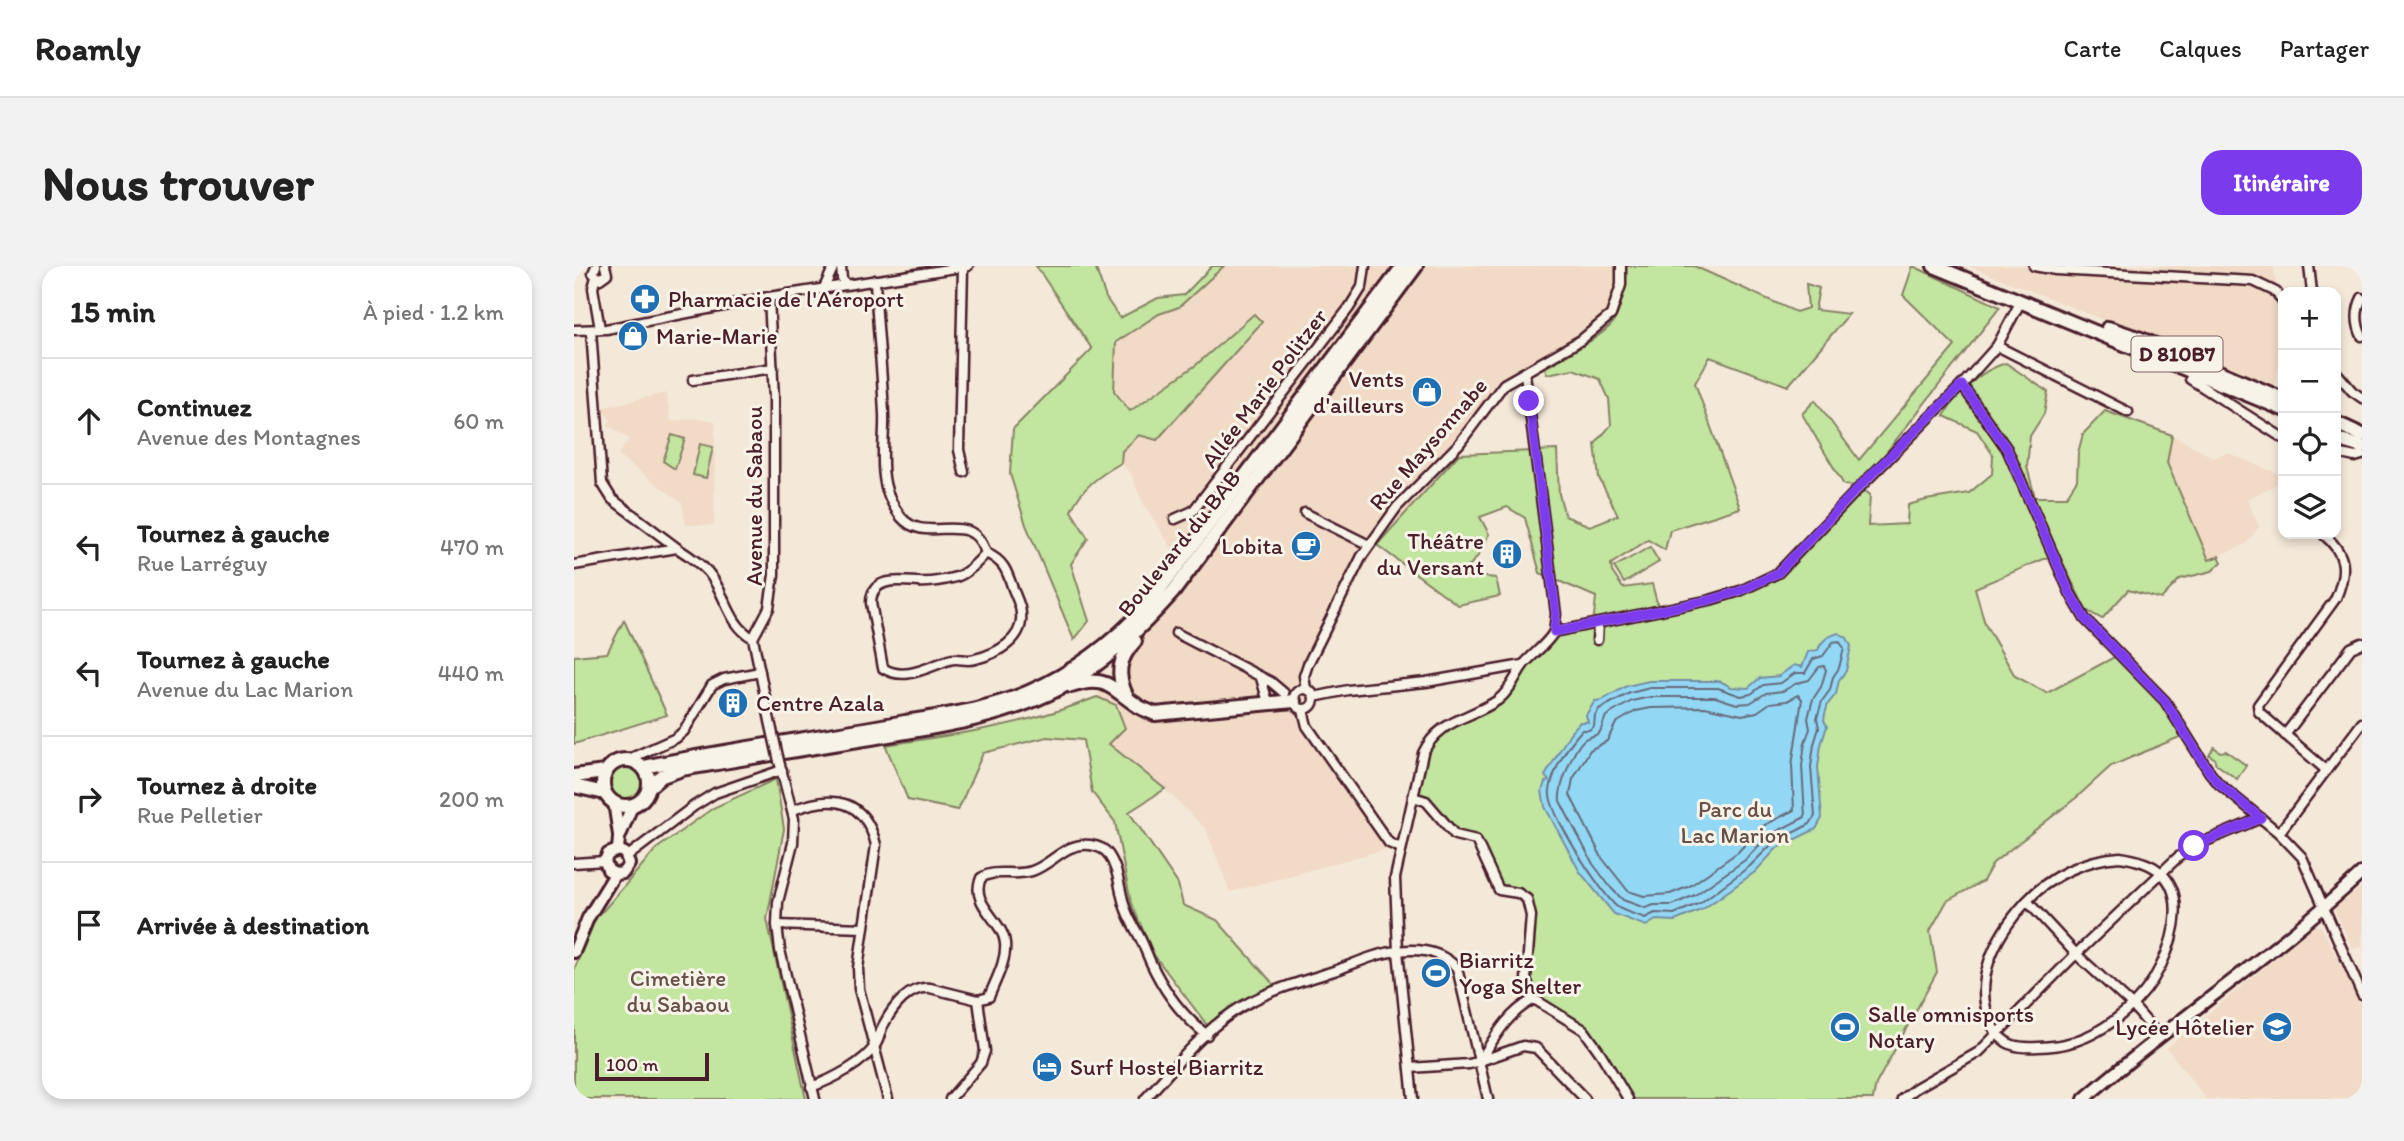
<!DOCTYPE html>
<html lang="fr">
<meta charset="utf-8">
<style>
:root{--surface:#fff;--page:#f2f2f2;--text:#222;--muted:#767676;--line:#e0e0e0;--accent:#7c3aed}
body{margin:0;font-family:Itim,sans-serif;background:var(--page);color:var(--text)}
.controls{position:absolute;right:21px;top:21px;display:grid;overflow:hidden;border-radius:14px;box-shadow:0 4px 10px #0003}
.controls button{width:63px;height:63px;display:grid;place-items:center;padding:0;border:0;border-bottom:2px solid var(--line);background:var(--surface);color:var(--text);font:35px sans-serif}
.scale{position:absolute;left:21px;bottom:18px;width:114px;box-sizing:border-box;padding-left:7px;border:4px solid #4a1f2b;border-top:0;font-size:19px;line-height:24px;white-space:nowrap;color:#4a1f2b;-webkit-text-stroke:5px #f7f3e8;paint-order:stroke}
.stop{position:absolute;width:21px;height:21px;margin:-16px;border:5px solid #7c3aed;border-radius:50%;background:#fff}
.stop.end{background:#7c3aed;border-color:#fff;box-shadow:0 2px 7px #0008}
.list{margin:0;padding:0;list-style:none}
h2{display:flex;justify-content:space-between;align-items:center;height:91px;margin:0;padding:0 28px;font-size:30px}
h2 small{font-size:23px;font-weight:400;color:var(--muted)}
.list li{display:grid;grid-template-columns:46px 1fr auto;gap:21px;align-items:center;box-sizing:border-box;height:126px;padding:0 28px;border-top:2px solid var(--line)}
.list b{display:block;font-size:26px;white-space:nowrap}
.list p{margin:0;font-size:23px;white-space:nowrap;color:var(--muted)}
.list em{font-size:23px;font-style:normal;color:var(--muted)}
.icon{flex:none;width:38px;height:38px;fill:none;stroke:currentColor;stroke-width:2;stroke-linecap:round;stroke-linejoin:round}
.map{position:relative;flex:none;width:1788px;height:833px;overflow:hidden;border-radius:21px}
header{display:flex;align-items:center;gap:42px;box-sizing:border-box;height:98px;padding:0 35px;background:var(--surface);border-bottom:2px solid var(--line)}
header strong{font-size:33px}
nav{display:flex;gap:38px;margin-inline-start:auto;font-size:24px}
.intro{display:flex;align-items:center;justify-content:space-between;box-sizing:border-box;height:168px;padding:0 42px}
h1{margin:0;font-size:49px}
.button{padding:18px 32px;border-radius:21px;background:var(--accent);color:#fff;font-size:24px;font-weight:700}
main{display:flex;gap:42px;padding:0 42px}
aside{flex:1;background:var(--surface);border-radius:21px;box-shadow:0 4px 10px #0003}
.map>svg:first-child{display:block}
</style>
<header>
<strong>Roamly</strong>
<nav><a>Carte</a><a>Calques</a><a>Partager</a></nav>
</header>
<div class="intro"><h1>Nous trouver</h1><a class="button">Itinéraire</a></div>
<main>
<aside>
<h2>15 min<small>À pied · 1.2 km</small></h2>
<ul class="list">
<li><svg class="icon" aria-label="ahead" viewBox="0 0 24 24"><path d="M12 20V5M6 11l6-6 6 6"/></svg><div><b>Continuez</b><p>Avenue des Montagnes</p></div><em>60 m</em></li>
<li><svg class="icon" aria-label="left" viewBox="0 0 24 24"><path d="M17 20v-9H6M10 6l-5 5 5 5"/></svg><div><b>Tournez à gauche</b><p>Rue Larréguy</p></div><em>470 m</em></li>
<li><svg class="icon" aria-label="left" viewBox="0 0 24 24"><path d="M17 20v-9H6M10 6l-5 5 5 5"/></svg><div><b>Tournez à gauche</b><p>Avenue du Lac Marion</p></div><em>440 m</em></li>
<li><svg class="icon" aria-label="right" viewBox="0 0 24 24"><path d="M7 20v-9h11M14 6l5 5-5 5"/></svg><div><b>Tournez à droite</b><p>Rue Pelletier</p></div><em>200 m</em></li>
<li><svg class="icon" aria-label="arrive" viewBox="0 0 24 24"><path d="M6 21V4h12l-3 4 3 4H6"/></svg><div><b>Arrivée à destination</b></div></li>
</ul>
</aside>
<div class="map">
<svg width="1788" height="833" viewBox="0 0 1788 833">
<rect width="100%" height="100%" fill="#f4e8d9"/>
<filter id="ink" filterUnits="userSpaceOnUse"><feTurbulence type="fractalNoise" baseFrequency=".0143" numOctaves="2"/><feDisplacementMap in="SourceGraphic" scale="14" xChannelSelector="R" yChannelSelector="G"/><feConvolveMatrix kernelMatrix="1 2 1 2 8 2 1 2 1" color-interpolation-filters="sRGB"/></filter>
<g filter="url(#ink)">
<!-- built -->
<g fill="#f1dac6">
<path d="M650,0H1050L1051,24L1040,57L1008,80L971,102L937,117L885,188L803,279L736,406L730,460L812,583L656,626L632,563L591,523L534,478L523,431L600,286L568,235L557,208L547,197L548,185L565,169L583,174L687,56L679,48L622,99L556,145L540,125L542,76L585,48L605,41Z"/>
<path d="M1395,0H1699L1702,18L1709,37V88L1699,122Z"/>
<path d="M92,127L97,156L117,152L141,155L140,259H112L108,237L44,189L55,173L34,159L37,154L27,142Z"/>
<path d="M1598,169L1640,192L1654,187L1709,210V215L1673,233L1685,261L1672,278L1635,294L1593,197Z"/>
<path d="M1788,620V681L1779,682L1760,643Z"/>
<path d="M1740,660H1747L1788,741V833H1632L1593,782Z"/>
</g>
<!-- green -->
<g fill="#c2e59f" stroke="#868265" stroke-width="2">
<path d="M462,0H521L532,32L546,52L584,32L610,29L638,0H650L605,41L585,48L542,76L540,125L556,145L622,99L680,48L688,56L583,174L565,169L548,185L547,197C526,209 507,222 497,245L514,272L497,298L515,355L500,374L452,259L436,208L439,163L518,83Z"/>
<path d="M1050,0H1120L1222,46L1234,42L1232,18L1245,22L1241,44L1275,48L1214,120L1136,91L1121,117L1166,242L1096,264L1091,284L1074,274L1037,298L1038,306L1049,322L1078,318L1085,344L1136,334L1204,307L1284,220L1270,219L1228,148L1241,134L1285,194L1381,80L1329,29L1339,0L1426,41L1286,220L1296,229L1294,260L1333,258L1334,239L1352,234L1395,227L1418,208L1419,189L1403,165L1370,150C1382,127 1407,104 1432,97L1474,126L1470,148L1456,170L1453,201L1461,231H1492L1503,214L1504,187L1509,168L1531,145L1598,169L1593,197L1635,294L1645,290L1648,296L1638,305L1606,313L1587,333L1554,324L1528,353L1512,344L1484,287L1401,322L1411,358L1441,410L1473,427L1544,389L1587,436L1608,470L1537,500L1503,531L1419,597L1409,615L1373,635L1356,665L1363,706L1302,818L1299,833H1054L1010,764L960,733L952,713L957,650L953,633L925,624L902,574C875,571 864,540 839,531L849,487L859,470L924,433L980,366L1019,359L1022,331L966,307L951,252L933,241L906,251L915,268L904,290L895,300L902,310L922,312L926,330L884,339L803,279L885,188L983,184L985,228L991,250L1016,260L1044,249L1025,212L1021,178L1037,159L1035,133L1026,113L999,103L973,108L971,102C986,93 1033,68 1040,55C1050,38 1050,18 1050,0Z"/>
<path d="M98,169L111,173L101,203L89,195Z"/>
<path d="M126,178L139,181L132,212L119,209Z"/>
<path d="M1076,281L1085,296L1050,317L1040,301Z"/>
<path d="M50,354L93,449L0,478V390L33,387Z"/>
<path d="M523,431L542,439L551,462L535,478L591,523L555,546L604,618L609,639L643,654L702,721L672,734L633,759L580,689L557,637L541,556L518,526L509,474L473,471L409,487L384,544L334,534L313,483L312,479C386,468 453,459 523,431Z"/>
<path d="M1640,481L1646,486L1652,485L1672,499L1663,513L1642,498L1640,492L1635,489Z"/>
<circle cx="52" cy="517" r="16"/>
<path d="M202,513L210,563L193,653L232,833H0V704L19,659V649L29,645L82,583L139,542Z"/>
</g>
<!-- water -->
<path fill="#92d8f4" stroke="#758ea4" stroke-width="2" d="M1265,367L1273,372L1277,380L1272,405L1265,414L1262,428L1254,438L1251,448L1250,454L1253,460L1247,479L1244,501L1248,552L1242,563L1203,582L1181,606L1129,643L1101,655L1082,654L1072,660L1040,648L1006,606L971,541L968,525L971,516L975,515L971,510L996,467L1006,456H1014L1012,449L1021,435L1028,434L1053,420L1075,415H1146L1157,421L1174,422L1186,412L1205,410L1220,399L1228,401L1234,386L1244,384C1248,374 1254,370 1265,367Z"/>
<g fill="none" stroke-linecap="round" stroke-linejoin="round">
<!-- shore -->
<g stroke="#67697b" stroke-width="2">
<path d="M1265,375L1270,382L1265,402L1259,411L1256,424L1248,435L1243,452L1245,462L1240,478L1237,501L1241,550L1236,558L1199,577L1176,600L1126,637L1100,648L1081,647L1071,652C1062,648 1049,646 1042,640C1026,625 972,544 976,524C979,504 993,480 1008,464H1015L1020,460L1021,449L1025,443L1056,427L1076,422H1144L1167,430L1177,428L1189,419L1207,417L1221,407H1231L1239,393L1249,390L1259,376Z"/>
<path d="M1250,400L1252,404L1247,421L1239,433L1234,452L1236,463L1231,476L1228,500L1231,551L1194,570L1171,594L1121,629L1098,639H1080L1071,642L1049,634L1037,622L1019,598L986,535C984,522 1000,481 1011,473C1016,470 1021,471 1026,466L1032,450L1058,435L1076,431H1141L1163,438L1176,437L1192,427L1209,425L1223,417L1235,414L1245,401Z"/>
<path d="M1224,429L1228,433L1218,499L1220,544L1187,561L1164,586L1116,620L1096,628L1070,630L1054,625L1028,592L996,529L999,513L1016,484L1033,475L1042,457L1062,445L1077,442L1131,441L1168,449L1183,446L1196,437L1213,435Z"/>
</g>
<!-- street casing -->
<g stroke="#4a1f2b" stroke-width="13">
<g id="street">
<path d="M22,0L19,7L26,13L33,8L31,0"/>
<path d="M267,0L268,13L272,18"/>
<path d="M1460,0L1482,4L1679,15L1702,26L1709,36"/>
<path d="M1735,0L1738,26"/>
<path d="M389,1L385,184L390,206"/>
<path d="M22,11L19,22L26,63"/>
<path d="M301,14C303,59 308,103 310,148C311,170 306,195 311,217C313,228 320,242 327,251C352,281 397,240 412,287C404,296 394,307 382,311C371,314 355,317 344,316C326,315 297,310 297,337L309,402C330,416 354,401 375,394C384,391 392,396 401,393C422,388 450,374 447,348C447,340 442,331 439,323C433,305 430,295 412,287"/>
<path d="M250,22L260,0"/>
<path d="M195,31L200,133V309L195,342L179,372L196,455"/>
<path d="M1788,32C1782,44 1782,58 1788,70"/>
<path d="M0,64L32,63L195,31L394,0"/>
<path d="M17,64L28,217L38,233L103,282"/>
<path d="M1423,80L1554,146"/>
<path d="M1762,106L1778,125L1788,132"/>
<path d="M951,108L982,348L980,366"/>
<path d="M1616,113L1709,172"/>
<path d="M119,114L199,102"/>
<path d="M1388,119L1433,183L1496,327L1511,353L1591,435L1636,507L1645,518L1705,567L1728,591L1788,729"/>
<path d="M1762,187L1781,191L1788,189"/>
<path d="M731,247L795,279"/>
<path d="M601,253L619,245L775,42L788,21L791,0"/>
<path d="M1749,268C1773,288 1773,305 1762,332L1684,439L1685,446L1752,504"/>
<path d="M0,299L103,282C114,289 125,296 134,306C152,327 154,359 179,372"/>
<path d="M602,367L697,416L710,427"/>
<path d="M1023,374L1024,358"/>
<path d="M687,412L693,433L699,436"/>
<circle cx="730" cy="433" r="10"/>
<path d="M732,423L730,410L734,398L788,290L823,241L885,178L930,118L1007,74L1037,49L1047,19V0"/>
<path d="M740,431L774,424L852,416L949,399"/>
<path d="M729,444L733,460L815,577L827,582"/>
<path d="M1711,469L1768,394L1777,382L1788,377"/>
<path d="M55,493L102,472L110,465L138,419L150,413L186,406"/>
<path d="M205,495L220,553L219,577L204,636L203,659L206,684L241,833"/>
<path d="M839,531L852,535L881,569L902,574L925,624L944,627L953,633L957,650L952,713L960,733"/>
<path d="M219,544C259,528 291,533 302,579L284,702L285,723L314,833"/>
<path d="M1705,567L1788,457"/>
<path d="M54,590L120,540L141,527L208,504"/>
<path d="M1546,591C1560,593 1574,596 1585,605C1617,631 1596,686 1579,714C1569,730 1553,745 1538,756C1516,772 1491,781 1464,781C1444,782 1430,781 1419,761C1396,718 1421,670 1452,636C1475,610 1512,593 1546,591Z"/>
<path d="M0,597L31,595"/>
<path d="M1453,635L1502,688L1558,739L1586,771"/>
<path d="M203,659L289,662"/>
<path d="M960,733L1010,764L1027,788L1054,833"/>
<path d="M906,795L949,780L962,782L1011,833"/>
<path d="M836,802L895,798L906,795C922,769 933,748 960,733"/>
<path d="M237,821C257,814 291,797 302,778C306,772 306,764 310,758C319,741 335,720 356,722L404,734L415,731C421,715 433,695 431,677C429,654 395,638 407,612C422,602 439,611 458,605C479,598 491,576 516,579C523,580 530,582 534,588C546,605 545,626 552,644C557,658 566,669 571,683C584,716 603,746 633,769"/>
<path d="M376,833L407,797L411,785L404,734"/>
<path d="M571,833C598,804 625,769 659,746C690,725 727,716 763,704C782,697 803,687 824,685C846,682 868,686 883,702L914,833"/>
<path d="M839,833L824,685L821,612L849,487C865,453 896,453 924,434C937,424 941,410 950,398C960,387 972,379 980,366L1136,334L1166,325L1204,307L1286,221L1388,119L1423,80L1447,35"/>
<path d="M1328,833L1342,822L1405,786L1502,688L1603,592L1620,580L1687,552"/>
</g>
</g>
<!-- secondary casing -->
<g stroke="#4a1f2b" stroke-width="16">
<g id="secondary">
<path d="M40,536L45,569"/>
<path d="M44,584L45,572L58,540"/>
<path d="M41,608L49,607L55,598L51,587L44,584"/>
<path d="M41,608L34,604L31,595L34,588L44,584"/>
<path d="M0,686L14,652L41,608"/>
<path d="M1510,833C1601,754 1701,688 1788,607"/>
</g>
</g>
<!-- primary casing -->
<g stroke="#4a1f2b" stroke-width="18">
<g id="primary">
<path d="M1360,0L1709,143"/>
<path d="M1534,62L1567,73L1709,133"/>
<path d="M1762,157L1788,169"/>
<path d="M1762,173L1788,181"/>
<path d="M497,420C531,409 535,420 561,438C567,443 575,445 581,448L720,435"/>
<path d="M553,431C542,409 544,393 561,375"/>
<circle cx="52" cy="517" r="23"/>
<path d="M70,501C156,483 244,472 331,456C373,449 416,443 455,426C501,406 540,376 574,339L829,0"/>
<path d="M0,510L31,506"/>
<path d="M0,520L31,527"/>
<path d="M75,521L88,510L108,503C171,492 234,482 297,472C361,461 427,453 486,422C530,398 565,364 599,326L842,0"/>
</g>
</g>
<!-- street -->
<use href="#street" stroke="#f7f3e8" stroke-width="8"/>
<!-- secondary -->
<use href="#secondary" stroke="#f7f3e8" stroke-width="10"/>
<!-- primary -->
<use href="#primary" stroke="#f7f3e8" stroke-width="12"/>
<!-- street-bridge casing -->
<g stroke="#4a1f2b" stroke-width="13" stroke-linecap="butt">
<path id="street-bridge" d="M196,455L205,495"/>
</g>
<!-- street-bridge -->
<use href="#street-bridge" stroke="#f7f3e8" stroke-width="8"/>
</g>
</g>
<g fill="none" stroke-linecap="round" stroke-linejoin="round" filter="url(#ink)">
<!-- route -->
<path stroke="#7c3aed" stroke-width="9" d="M955,135L982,348L980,366L1136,334L1166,325L1204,307L1286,220L1388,119L1433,183L1496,327L1511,353L1591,435L1636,507L1645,518L1687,552L1620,580"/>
</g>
<!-- icons -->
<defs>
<g id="pharmacy-disc" transform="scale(1.575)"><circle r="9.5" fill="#1f6fb2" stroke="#f7f3e8"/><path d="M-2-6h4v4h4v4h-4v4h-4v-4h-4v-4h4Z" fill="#fff"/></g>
<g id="shop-disc" transform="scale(1.575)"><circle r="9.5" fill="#1f6fb2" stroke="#f7f3e8"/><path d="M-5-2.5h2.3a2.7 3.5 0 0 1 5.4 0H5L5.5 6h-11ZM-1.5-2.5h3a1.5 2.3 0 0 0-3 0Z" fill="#fff"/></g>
<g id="cafe-disc" transform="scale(1.575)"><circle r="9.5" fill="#1f6fb2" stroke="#f7f3e8"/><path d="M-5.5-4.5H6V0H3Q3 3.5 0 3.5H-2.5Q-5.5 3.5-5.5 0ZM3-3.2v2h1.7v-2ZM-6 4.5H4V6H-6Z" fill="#fff"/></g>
<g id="building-disc" transform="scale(1.575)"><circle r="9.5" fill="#1f6fb2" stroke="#f7f3e8"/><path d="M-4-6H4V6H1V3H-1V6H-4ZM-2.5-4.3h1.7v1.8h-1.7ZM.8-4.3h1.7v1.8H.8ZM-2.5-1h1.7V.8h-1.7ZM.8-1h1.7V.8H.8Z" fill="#fff"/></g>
<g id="stadium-disc" transform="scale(1.575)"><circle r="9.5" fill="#1f6fb2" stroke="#f7f3e8"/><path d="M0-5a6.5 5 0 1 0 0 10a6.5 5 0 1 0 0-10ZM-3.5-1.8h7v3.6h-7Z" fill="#fff"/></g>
<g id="school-disc" transform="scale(1.575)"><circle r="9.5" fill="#1f6fb2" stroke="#f7f3e8"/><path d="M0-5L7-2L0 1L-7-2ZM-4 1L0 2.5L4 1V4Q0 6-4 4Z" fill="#fff"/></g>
<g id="hotel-disc" transform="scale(1.575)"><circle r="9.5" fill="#1f6fb2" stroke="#f7f3e8"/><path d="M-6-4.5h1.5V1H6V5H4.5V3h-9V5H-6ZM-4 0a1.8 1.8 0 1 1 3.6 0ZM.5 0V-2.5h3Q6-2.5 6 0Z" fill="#fff"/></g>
</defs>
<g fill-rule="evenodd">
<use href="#pharmacy-disc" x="71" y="33"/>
<use href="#shop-disc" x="59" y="70"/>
<use href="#shop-disc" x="853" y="126"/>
<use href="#cafe-disc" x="732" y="280"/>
<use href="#building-disc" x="933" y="288"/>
<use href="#building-disc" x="159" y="437"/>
<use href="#stadium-disc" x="862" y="707"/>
<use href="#stadium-disc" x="1271" y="761"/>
<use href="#school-disc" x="1703" y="761"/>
<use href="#hotel-disc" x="473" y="801"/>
</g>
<g text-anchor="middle" stroke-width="6" stroke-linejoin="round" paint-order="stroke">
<!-- shield labels -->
<rect fill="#f7f3e8" stroke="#7e5f64" stroke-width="2" x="1557.5" y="70.5" width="91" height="35" rx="5"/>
<g font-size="21" font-weight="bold" fill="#4a1f2b">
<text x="1603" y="95">D 810B7</text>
</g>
<!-- poi labels -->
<g font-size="23" fill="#4a1f2b" stroke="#f7f3e8" text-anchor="start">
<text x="94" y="41">Pharmacie de l'Aéroport</text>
<text x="82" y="78">Marie-Marie</text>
<text x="830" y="121" text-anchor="end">Vents<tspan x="830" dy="26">d'ailleurs</tspan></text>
<text x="910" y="283" text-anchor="end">Théâtre<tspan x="910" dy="26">du Versant</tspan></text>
<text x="709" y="288" text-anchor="end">Lobita</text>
<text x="182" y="445">Centre Azala</text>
<text x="885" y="702">Biarritz<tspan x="885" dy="26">Yoga Shelter</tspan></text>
<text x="1294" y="756">Salle omnisports<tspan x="1294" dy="26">Notary</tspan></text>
<text x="1680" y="769" text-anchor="end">Lycée Hôtelier</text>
<text x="496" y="809">Surf Hostel Biarritz</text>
</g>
<!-- street labels -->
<g font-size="23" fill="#4a1f2b" stroke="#f7f3e8">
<text transform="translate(690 122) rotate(-53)" y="8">Allée Marie Politzer</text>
<text transform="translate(854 178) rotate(-49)" y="8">Rue Maysonnabe</text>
<text transform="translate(180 230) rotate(-90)" y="8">Avenue du Sabaou</text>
<text transform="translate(605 277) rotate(-51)" y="8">Boulevard du BAB</text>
</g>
<!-- park labels -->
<g font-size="23" fill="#685048" stroke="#f7f3e8">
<text x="1161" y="551">Parc du<tspan x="1161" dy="26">Lac Marion</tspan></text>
<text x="104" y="720">Cimetière<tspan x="104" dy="26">du Sabaou</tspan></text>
</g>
</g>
</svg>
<div class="controls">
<button>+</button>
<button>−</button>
<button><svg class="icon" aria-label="locate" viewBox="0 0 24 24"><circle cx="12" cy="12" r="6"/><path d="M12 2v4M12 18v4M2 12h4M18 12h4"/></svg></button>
<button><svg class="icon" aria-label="layers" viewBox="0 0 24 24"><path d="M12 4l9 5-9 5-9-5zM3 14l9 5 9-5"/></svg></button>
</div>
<div class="scale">100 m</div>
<div class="stop" style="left:1620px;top:580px"></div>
<div class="stop end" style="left:955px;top:135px"></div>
</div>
</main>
